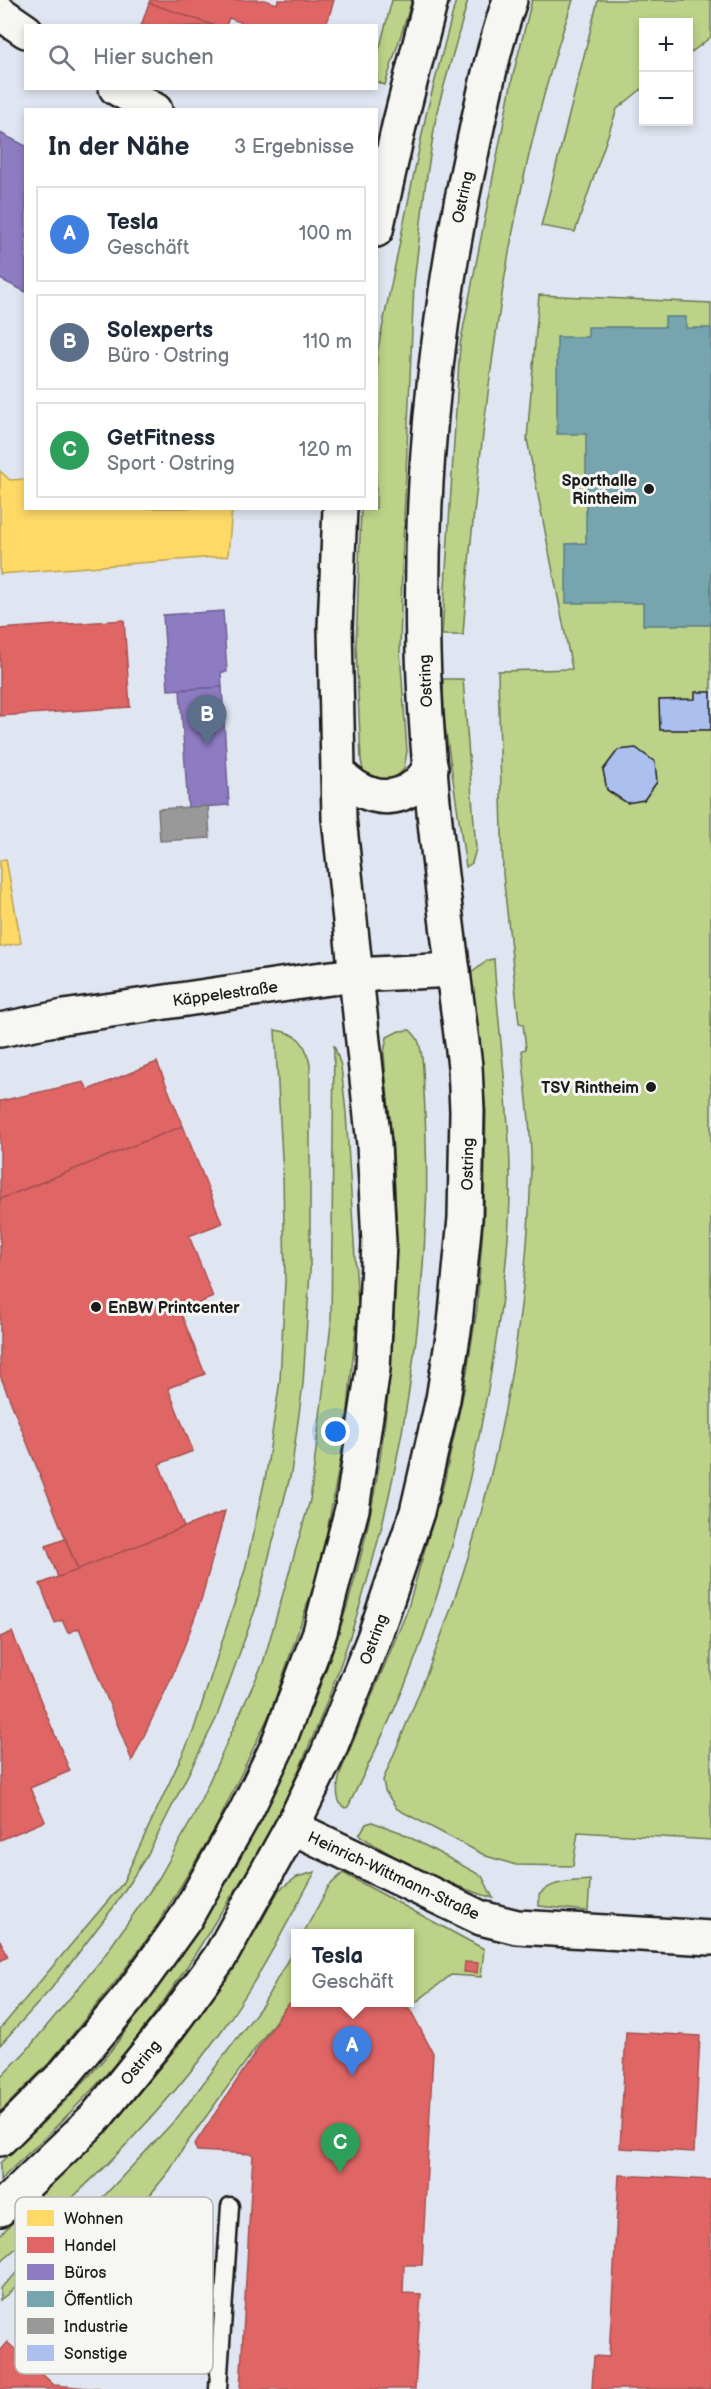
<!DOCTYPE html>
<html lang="de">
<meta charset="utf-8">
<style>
:root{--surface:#fff;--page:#f2f2f3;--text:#1f2937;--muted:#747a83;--line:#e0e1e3;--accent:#111827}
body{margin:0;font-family:"Balsamiq Sans",sans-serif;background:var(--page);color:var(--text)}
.controls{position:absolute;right:18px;top:18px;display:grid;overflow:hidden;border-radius:0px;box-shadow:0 3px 9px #0003}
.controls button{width:54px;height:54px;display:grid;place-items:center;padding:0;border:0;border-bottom:2px solid var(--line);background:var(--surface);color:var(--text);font:30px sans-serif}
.you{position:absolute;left:336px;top:1432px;width:21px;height:21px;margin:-15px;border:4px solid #fff;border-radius:50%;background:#1a73e8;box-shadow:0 0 0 9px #1a73e833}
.badge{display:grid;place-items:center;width:39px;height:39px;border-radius:50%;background:var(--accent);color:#fff;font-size:20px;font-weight:700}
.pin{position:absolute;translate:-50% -50px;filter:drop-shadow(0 2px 3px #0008)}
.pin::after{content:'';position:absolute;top:32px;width:21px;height:18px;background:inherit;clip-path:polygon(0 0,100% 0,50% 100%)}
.popup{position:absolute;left:291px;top:1929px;width:123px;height:78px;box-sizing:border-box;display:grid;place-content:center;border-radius:0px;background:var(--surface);filter:drop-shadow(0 2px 4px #0005);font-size:20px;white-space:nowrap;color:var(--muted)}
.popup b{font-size:22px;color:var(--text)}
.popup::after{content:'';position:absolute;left:50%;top:100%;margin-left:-12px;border:12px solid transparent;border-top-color:var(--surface)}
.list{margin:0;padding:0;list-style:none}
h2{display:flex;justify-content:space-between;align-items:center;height:78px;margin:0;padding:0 24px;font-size:26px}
h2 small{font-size:20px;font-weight:400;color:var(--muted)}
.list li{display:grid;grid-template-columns:39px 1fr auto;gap:18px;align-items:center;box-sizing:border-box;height:96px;margin:0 12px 12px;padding:0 12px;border:2px solid var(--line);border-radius:0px}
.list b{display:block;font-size:22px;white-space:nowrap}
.list p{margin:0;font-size:20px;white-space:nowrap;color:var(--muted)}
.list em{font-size:20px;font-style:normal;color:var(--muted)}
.icon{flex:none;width:33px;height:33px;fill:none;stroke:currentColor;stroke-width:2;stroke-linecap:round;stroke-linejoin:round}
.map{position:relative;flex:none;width:711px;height:2389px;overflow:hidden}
.search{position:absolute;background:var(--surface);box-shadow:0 3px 9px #0003;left:24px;top:24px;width:354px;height:66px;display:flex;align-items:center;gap:15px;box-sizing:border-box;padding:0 21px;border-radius:0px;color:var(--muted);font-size:22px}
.panel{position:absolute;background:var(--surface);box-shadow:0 3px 9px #0003;left:24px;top:108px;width:354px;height:402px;border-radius:0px}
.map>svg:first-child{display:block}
</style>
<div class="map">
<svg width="711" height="2389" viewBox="0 0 711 2389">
<rect width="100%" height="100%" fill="#e0e6f1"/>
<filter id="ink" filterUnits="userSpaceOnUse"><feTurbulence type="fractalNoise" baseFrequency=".0167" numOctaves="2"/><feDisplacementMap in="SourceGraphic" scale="12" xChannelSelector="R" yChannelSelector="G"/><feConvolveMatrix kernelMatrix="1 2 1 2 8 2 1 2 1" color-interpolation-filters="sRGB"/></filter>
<g filter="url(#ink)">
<!-- green -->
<g fill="#bcd288" stroke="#6c7752" stroke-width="1.5">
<path d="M392,0H412L385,85L377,82V58Z"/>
<path d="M456,0H468L437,111L425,188L414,283L402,567L400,651L407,751L404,769L394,779L381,783L370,782L363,771L361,760L356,648L361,509L376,508L377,353L426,115Z"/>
<path d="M532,0H573C526,138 502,274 485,418C476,490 468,562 463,635H442L460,345L513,75Z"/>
<path d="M598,0H711V37L689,54L688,22H644L643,88L617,109L575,232L541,226Z"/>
<path d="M539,295L711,303V1840L578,1832L573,1866L516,1865L486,1856L397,1809L385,1791L383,1780C423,1686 462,1590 487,1490C514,1384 528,1276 531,1167C532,1129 525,1088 522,1050L526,1049L523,1024L519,1023L503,874L498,671L572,669L527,439Z"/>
<path d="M443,679H463L476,849L472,863L466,867L444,719Z"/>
<path d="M494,959C498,1030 509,1100 510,1171C511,1225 505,1281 497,1334C482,1438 458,1538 423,1637C403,1696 375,1751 348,1807L345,1808C333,1801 338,1782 341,1771L407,1611L444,1483L464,1390L477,1309L484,1212L486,1111L470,974L488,960Z"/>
<path d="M275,1030C298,1033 306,1042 310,1065V1271L303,1384L291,1473L255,1610L216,1719L148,1854L115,1905L51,1989L0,2045V2029L122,1884L193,1732L245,1570L266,1474L280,1380L285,1281L283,1176Z"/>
<path d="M410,1030C412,1032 417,1038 418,1040C424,1055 423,1075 424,1091C426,1131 428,1171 426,1212C418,1428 364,1646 266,1839C252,1865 235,1890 219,1915C190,1964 158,2013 121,2057C84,2101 42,2141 0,2180V2163C38,2127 80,2090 112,2049C131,2025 148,1999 165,1974C181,1950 199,1927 214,1903C280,1793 333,1672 363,1547C383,1465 391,1381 395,1297C398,1251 396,1202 393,1156C391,1121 386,1087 384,1052L387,1037L399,1031Z"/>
<path d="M334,1045L341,1066L346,1113L358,1306L346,1429L321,1564L271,1711L216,1827L158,1924L117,1980L50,2062L0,2112V2078L27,2050L102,1959L159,1878L192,1819L263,1663L310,1500L331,1324Z"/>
<path d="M372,1822L400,1832L482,1876L493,1898C445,1884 400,1862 359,1835L366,1824Z"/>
<path d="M315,1872C285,1927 257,1982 220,2033C158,2119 81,2194 0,2262V2235L122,2113L177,2047L260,1924L279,1890L297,1877Z"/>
<path d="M343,1873L484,1949L481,1977L451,1975L407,2009L397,2003L409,2002V1934H303L329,1886Z"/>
<path d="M590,1880L588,1911L539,1906V1895C552,1880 571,1882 590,1880Z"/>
<path d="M295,1947V2001L287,2005L184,2147L170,2170L146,2200L116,2230L108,2216L0,2300V2288L106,2194L177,2118L263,2004Z"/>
</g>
<!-- homes -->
<g fill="#ffd966" stroke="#bba050" stroke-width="1.5">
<path d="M0,471L10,480L26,479V508H232L228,556L0,574Z"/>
<path d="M6,859L21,943L0,947V860Z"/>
</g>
<!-- shops -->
<g fill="#e06666" stroke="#a55050" stroke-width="1.5">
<path d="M150,0H265L277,4L278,0H334L326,26H251L229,18L226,26H215L149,3Z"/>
<path d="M149,3L187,16L215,26H141Z"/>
<path d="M124,620L130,707L0,716V629Z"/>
<path d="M157,1062L183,1126L0,1199V1101L84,1082L88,1090Z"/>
<path d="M183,1126L222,1223L189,1236L213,1297L180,1311L205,1374L168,1388L193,1451L159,1464L184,1527L78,1570L0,1375V1199Z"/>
<path d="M225,1511L202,1597L187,1639L170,1681L132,1761L79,1628L68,1633L62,1620L55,1623L40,1584Z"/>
<path d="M65,1539L78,1570L58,1577L46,1546Z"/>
<path d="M12,1632L70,1771L30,1788L45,1821L0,1840V1637Z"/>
<path d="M0,1940L8,1957L0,1961Z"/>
<path d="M465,1962L478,1963L477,1973L464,1972Z"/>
<path d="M295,2001V2002H397L411,2011L433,2053L422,2265H404L403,2293L421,2294L415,2389H240L253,2154L197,2151L194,2145L287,2005Z"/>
<path d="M626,2032L700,2036L694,2152L620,2148Z"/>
<path d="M619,2175L711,2180V2389H592L594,2356L609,2357Z"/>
<path d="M7,2342L54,2385L100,2389H0V2350Z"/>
</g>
<!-- offices -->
<g fill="#8e7cc3" stroke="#6c5f91" stroke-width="1.5">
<path d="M0,133L26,146V292L0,279Z"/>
<path d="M223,611L227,672H221L222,687L168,690L163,615Z"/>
<path d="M222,687L229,805L188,808L180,690Z"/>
</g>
<!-- public -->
<path fill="#76a5af" stroke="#5b7c83" stroke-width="1.5" d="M665,317H686V328H711V625H643V603H566V544L586,543V434H557V337H588V327H665Z"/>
<!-- industry -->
<path fill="#999" stroke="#747474" stroke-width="1.5" d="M208,806L210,838L160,841L158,809Z"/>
<!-- building -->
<g fill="#abc0ef" stroke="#1c1c1c" stroke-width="1.5">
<path d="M695,692H711V730H660L659,700L695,699Z"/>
<path d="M636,748L655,762L657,782L644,800L627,803L607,790L603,770L618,750Z"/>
</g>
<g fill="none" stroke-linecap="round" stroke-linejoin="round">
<!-- service casing -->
<g stroke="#1c1c1c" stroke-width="21">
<path id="service" d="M218,2389L230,2206"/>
</g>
<!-- minor casing -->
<g stroke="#1c1c1c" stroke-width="38">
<g id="minor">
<path d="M0,13L26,31"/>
<path d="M116,88L155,110"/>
<path d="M292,1827L481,1918L517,1927L711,1938"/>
</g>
</g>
<!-- tertiary casing -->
<g stroke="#1c1c1c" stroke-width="38">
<path id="tertiary" d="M0,1030L64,1017L315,980L355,975L453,970"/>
</g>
<!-- primary casing -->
<g stroke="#1c1c1c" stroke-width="38">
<g id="primary">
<path d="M376,230L399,126L431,0"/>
<path d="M338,772C358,794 388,807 415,786C421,781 426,774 431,768"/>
<path d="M0,2139L62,2077L129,1997L185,1919L246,1811L277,1747L320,1632L352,1509L373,1369L379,1243L374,1144L339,818L335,627L340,508"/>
<path d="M0,2209L95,2118L171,2024L220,1957L292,1827L328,1753L374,1638L417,1512L443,1399L455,1324L465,1218L467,1111L465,1066C448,929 427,790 423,652C419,481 437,308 474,141C484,94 494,46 510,0"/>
</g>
</g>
<!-- service -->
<use href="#service" stroke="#f6f6f2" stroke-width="16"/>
<!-- minor -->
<use href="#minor" stroke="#f6f6f2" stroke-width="33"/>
<!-- tertiary -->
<use href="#tertiary" stroke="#f6f6f2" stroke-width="33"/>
<!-- primary -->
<use href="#primary" stroke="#f6f6f2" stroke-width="33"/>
</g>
</g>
<!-- markers -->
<g fill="#1c1c1c" stroke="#f6f6f2" stroke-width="2">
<circle cx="649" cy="489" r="6"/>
<circle cx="651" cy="1087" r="6"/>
<circle cx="96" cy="1307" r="6"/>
</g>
<g text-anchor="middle" stroke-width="6" stroke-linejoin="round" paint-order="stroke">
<!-- street labels -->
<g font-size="16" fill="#1c1c1c" stroke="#f6f6f2">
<text transform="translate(462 197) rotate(-78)" y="6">Ostring</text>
<text transform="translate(425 681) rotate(-93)" y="6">Ostring</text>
<text transform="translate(225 993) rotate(-8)" y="6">Käppelestraße</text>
<text transform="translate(467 1164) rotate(-89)" y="6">Ostring</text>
<text transform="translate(373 1639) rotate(-70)" y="6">Ostring</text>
<text transform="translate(394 1875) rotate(25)" y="6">Heinrich-Wittmann-Straße</text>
<text transform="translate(140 2062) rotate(-51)" y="6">Ostring</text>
</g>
<!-- poi labels -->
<g font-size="16" font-weight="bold" fill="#1c1c1c" stroke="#f6f6f2" text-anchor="end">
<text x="637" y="486">Sporthalle<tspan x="637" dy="18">Rintheim</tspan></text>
<text x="639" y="1093">TSV Rintheim</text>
<text x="108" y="1313" text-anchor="start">EnBW Printcenter</text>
</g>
</g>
<!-- legend -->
<rect x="15" y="2197" width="198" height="177" rx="9" fill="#f6f6f2" stroke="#b5b5b2" stroke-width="1.5"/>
<rect x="27" y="2210" width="27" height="16" fill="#ffd966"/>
<rect x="27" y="2237" width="27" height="16" fill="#e06666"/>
<rect x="27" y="2264" width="27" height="16" fill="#8e7cc3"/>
<rect x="27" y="2291" width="27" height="16" fill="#76a5af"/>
<rect x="27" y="2318" width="27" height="16" fill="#999"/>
<rect x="27" y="2345" width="27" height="16" fill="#abc0ef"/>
<g font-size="16" fill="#1c1c1c">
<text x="64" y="2224">Wohnen</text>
<text x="64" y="2251">Handel</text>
<text x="64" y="2278">Büros</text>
<text x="64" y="2305">Öffentlich</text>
<text x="64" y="2332">Industrie</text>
<text x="64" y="2359">Sonstige</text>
</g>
</svg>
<div class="controls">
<button>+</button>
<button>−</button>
</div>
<div class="you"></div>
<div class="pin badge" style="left:352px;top:2076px;background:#3f7fe0">A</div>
<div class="popup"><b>Tesla</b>Geschäft</div>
<div class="pin badge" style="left:207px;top:745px;background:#5c6f8a">B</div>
<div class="pin badge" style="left:340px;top:2173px;background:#2e9e5b">C</div>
<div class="search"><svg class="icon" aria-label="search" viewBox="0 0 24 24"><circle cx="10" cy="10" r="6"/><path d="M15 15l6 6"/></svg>Hier suchen</div>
<section class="panel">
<h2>In der Nähe<small>3 Ergebnisse</small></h2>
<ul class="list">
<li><span class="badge" style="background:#3f7fe0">A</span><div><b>Tesla</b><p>Geschäft</p></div><em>100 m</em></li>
<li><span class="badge" style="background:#5c6f8a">B</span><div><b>Solexperts</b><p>Büro · Ostring</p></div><em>110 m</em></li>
<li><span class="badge" style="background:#2e9e5b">C</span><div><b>GetFitness</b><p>Sport · Ostring</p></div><em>120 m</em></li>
</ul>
</section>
</div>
